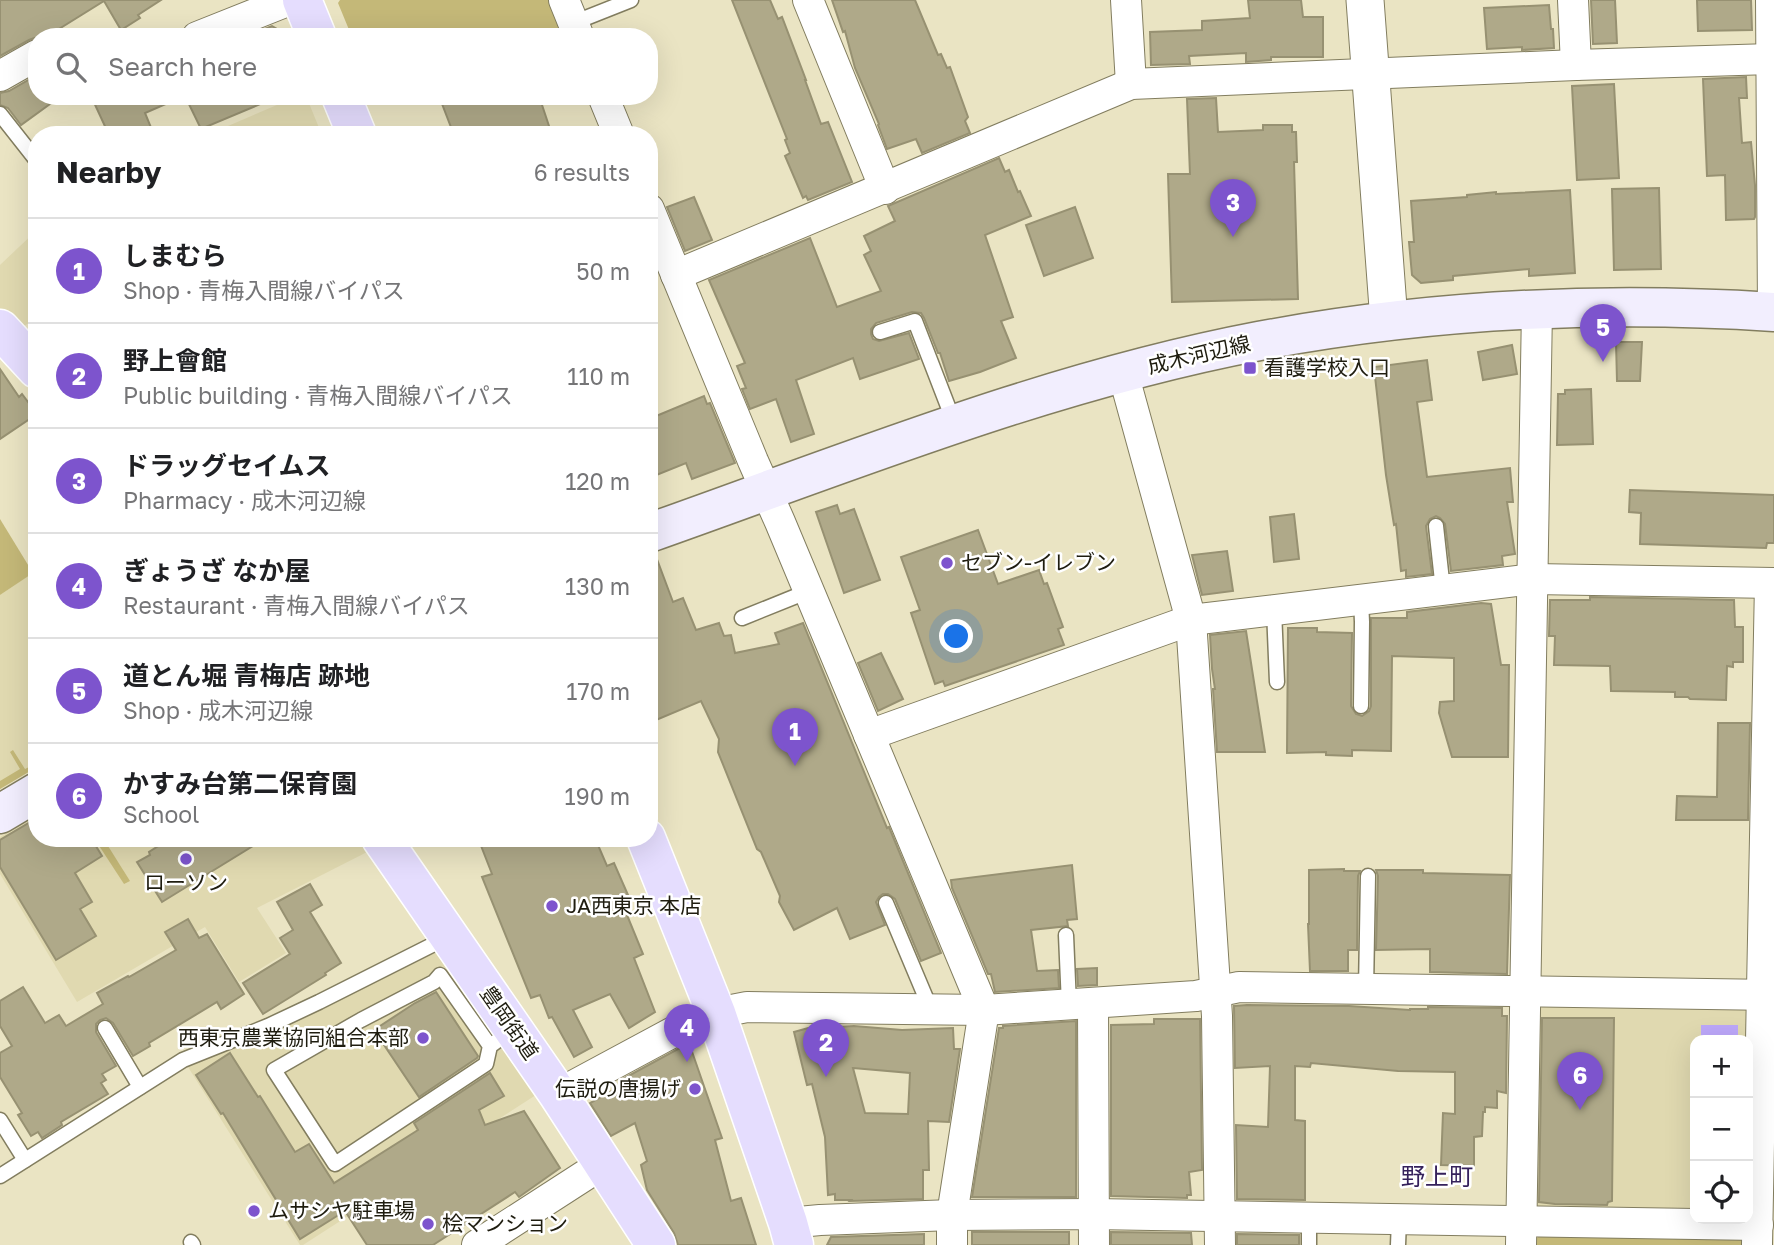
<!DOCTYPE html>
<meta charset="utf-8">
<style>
:root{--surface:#fff;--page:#f2f2f2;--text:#202124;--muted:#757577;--line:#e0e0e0;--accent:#7d54cd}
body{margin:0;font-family:"Golos Text","Noto Sans JP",sans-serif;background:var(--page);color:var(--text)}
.controls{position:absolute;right:21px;bottom:21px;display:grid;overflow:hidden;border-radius:14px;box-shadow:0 7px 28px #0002}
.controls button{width:63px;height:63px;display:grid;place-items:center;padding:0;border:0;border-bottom:2px solid var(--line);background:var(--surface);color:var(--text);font:35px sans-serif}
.you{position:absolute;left:957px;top:637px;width:24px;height:24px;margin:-18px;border:5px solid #fff;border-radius:50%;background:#1a73e8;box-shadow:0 0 0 10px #1a73e833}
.badge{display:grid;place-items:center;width:46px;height:46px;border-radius:50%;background:var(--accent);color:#fff;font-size:23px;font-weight:700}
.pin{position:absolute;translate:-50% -58px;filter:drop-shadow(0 2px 4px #0008)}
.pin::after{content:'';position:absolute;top:37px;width:24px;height:21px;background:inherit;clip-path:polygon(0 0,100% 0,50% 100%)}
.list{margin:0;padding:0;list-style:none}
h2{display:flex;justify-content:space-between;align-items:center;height:91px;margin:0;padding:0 28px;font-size:30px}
h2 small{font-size:23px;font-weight:400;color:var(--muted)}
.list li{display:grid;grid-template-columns:46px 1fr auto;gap:21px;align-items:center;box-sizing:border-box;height:105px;padding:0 28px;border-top:2px solid var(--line)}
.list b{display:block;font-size:26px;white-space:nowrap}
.list p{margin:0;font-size:23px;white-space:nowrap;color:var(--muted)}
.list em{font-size:23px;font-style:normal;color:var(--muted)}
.icon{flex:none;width:38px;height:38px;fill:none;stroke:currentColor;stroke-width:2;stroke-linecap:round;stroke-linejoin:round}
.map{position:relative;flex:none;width:1774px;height:1245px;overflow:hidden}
.search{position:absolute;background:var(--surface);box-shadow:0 7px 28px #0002;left:28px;top:28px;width:630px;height:77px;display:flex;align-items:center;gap:18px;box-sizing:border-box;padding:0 24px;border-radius:28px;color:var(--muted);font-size:26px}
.panel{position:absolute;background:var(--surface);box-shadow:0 7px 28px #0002;left:28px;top:126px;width:630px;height:721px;border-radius:28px}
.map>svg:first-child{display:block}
</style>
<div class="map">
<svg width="1774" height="1245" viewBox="0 0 1774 1245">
<rect width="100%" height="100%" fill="#eae4c3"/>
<!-- built -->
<g fill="#e0d9b0">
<path d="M298,96H306L322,135H207Z"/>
<path d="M37,230V318L19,329L0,311V265Z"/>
<path d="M37,570V767L0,789V595Z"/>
<path d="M37,815V838H365L373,849L257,908L286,953L239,982L205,927L77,1002L0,874V837Z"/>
<path d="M432,952L443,955L539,1093L303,1245H300L188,1067L274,1031Z"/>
<path d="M1545,1004L1744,1008L1752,1016L1748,1040H1695V1212L1541,1209L1533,1200L1537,1012Z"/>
</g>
<!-- green -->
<g fill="#c4b878">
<path d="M340,0H551L564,37H470L466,28L442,37H352L338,3Z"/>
<path d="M0,519L33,573L0,595Z"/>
<path d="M13,750L25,769L37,763V767L0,789V781L20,769L10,752Z"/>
<path d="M94,838H103L130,881L124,884Z"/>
<path d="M1542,1233L1740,1237L1747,1245H1533V1242Z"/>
</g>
<!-- water -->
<rect fill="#bca7f9" x="1701" y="1025" width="37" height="15"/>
<!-- building -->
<g fill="#afa989" stroke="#979172" stroke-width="2" fill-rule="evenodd">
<path d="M0,0H161L138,15L140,18L121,30L104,1L46,37H37L29,40L0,56Z"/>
<path d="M732,0H770L778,19L782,17L806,80H805L821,124L828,122L852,182L808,200L806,196L803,198L785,156L790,153L785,140L787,139Z"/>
<path d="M832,0H915L938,55L941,54L947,68L950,67L968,117L965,121L970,133L922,153L916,139L887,149L878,125L879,124L855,68L845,31L843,32Z"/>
<path d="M1248,0H1301L1303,17H1323V57H1271V60L1246,62V53L1189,56L1190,64L1151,65L1150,32L1202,30V21L1250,18Z"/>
<path d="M1591,0H1615L1617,43L1593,44Z"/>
<path d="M1697,0H1751L1752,30L1698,31Z"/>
<path d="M1549,5L1551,29H1553L1554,48L1522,50V47L1487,49L1484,8Z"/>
<path d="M272,26L291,37H245Z"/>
<path d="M37,75V96H61L21,125L8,108L0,105V93L9,91Z"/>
<path d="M1746,77L1747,98H1739L1742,143L1751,142L1755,185V217L1754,219L1726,220L1725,175L1707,176L1703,79Z"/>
<path d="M1614,84L1619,178L1577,180L1572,86Z"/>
<path d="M91,96H184L145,113L154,135H109Z"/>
<path d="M185,96H276L277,97L201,129Z"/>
<path d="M439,96H539L552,135H454Z"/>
<path d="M1216,98L1218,132L1263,130V125H1292V132H1296L1297,162H1294L1298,299L1172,302L1168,174H1190L1187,99Z"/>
<path d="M999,158L1005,172L1009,170L1018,192L1020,191L1031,216L985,235L1013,317L1001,321L1016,358L980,372L949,381L940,353H938L924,318L921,313L912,312L876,323L871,329V334L873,339L879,341L909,333L919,359L860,379L853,358L796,380L814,434L791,442L776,399L750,409L742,389L746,388L737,366L745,363L709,280L810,238L837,307L881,291L864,255L871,251L864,236L895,221L888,206Z"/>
<path d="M1659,188L1661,269L1614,270L1612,189Z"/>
<path d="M1570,190L1575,273L1529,276V269L1453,276V280L1421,283L1412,275L1409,242H1414L1411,201L1467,197V195L1496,192V194Z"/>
<path d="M694,197L712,240L685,251L667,207Z"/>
<path d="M1075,207L1093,258L1044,276L1026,225Z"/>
<path d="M1616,342H1642L1640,381H1617Z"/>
<path d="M1512,345L1517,374L1483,380L1478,352Z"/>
<path d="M1427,360L1432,400L1417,402L1427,477L1510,468L1513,502H1507L1515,554L1502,556L1503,565L1451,571L1445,524L1440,518L1436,516L1430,519L1426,526L1432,574L1406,577V570L1401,571L1396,524L1394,525L1386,475L1374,367Z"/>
<path d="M0,369L19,397L22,394L37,414L0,439Z"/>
<path d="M1591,389L1593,444L1557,445L1558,394H1565V390Z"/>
<path d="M704,396L707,404L710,403L735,463L692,479L686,463L649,478V419Z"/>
<path d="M1630,490L1774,495V543H1767L1766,548L1640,544L1641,513L1629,512Z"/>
<path d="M837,505L840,514L854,509L880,580L844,593L816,512Z"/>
<path d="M1294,514L1299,559L1274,562L1270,517Z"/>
<path d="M978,530L998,584L1039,570L1044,584L1047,583L1063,627L1058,629L1064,645L945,686L943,681L935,684L911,613L920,610L901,557Z"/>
<path d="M1227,551L1233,591L1202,595L1192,555Z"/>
<path d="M649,554H655L673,602L683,598L696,630L719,623L724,636L731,635L735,653L779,644L775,633L803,623L887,828L889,827L941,953L921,961L895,899L888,894H883L879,897L876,902L885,925L850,939L837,908L794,930L779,902L780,896L761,852L757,849L718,752L719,739L701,701L649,723Z"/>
<path d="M1590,597L1734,600L1735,627H1743V662H1733V667L1727,666L1726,700L1690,699L1688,697H1675V692L1611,691L1610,666L1554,665L1555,636H1549L1550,600H1590Z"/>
<path d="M1481,603L1491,604L1501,665H1509L1508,757H1452L1439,713L1440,702L1454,701V658L1392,656L1391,751L1352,750V756L1326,755V752L1287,753L1288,628H1317V632L1352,633L1351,706L1356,714L1362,716L1369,711L1371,706V618H1407V612Z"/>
<path d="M1246,631L1265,752H1217L1213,689H1215L1212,669L1210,635Z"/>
<path d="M881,653L903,699L878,711L858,663Z"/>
<path d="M1718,723H1750L1748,820H1676L1677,796L1717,797Z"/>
<path d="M37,818V838H91L102,856L75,873L92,902L80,909L96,936L56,960L0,867V840Z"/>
<path d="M171,838H266L162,902L137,862L150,855L149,852Z"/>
<path d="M478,838H595L607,866L614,863L628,895L620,898L643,954L634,958L655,1012L629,1028L610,994L573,1010L592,1047L574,1057L552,1017L549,1018L540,995L531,998L482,877L492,874Z"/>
<path d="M1072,865L1077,919L1067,920L1068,926L1031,930L1037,971L1058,970L1059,988L995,992L991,974H988L952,888L951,880Z"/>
<path d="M1344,869V871H1360L1358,876L1357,950H1348V971H1310L1308,924H1309V870Z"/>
<path d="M1376,870H1423V873L1510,875L1507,974L1430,972V949L1376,950L1378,876Z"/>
<path d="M310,884L322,905L310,912L341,963L325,973L326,975L263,1014L243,983L290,954L280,938L293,930L277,902Z"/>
<path d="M188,919L199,938L207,934L244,994L221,1009L217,1002L149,1043L150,1046L133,1056L113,1023L106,1018L100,1020L96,1024V1032L116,1066L102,1074L106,1080L101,1083L108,1094L61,1122L62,1125L42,1138L38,1132L31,1136L18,1115L22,1113L0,1077V1053L12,1046L0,1026V1001L23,987L45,1023L59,1015L66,1026L103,1004L97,993L128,976L129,977L176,950L165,932Z"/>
<path d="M1097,968V985L1078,986L1077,969Z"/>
<path d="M436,992L478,1056L477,1058L419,1097L374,1030L415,1003Z"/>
<path d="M1247,1005L1349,1006L1410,1010V1009H1428V1007L1502,1008V1016H1507L1506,1093L1497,1091V1108L1485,1107V1112H1483L1482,1136L1474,1137V1166L1441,1165L1443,1113L1455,1114V1072L1398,1071L1311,1063L1310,1067L1295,1066V1120L1305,1121V1200L1237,1199L1236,1125L1268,1127L1270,1066L1235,1068L1234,1006Z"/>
<path d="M1542,1018H1614L1612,1201L1608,1202L1607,1205L1555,1204L1539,1202Z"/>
<path d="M1154,1019H1200L1202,1170L1189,1172L1191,1195H1187V1198L1111,1196V1025L1154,1024Z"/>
<path d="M1076,1021V1197H972L999,1028H1003V1026Z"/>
<path d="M819,1025L834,1026L835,1027L854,1026L902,1030L953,1028L954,1049H960L949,1122L928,1121L929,1170H923V1199L850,1201L851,1200H835V1194L828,1195L825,1137L812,1084L807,1085L794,1032ZM853,1068L910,1073L908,1114L865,1113Z"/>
<path d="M689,1043L722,1138L715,1140L731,1201L741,1198L756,1245H678L674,1233L647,1190L641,1165L647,1161L635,1123L611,1136L590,1103L621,1086L619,1081Z"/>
<path d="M230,1053L258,1097L260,1096L295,1152L309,1144L334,1183L418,1130L414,1123L490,1073L504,1096L479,1110L485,1125L524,1111L560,1168L519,1197L515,1192L433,1245H367L345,1211L300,1239L223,1113L221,1114L196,1075Z"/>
<rect x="972" y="1232" width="97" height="13"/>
<path d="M1111,1232L1191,1233L1192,1245H1111Z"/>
<path d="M924,1234V1245H827L831,1237Z"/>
<path d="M1237,1234L1299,1235V1245H1237Z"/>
</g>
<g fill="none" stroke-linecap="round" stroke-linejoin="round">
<!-- service casing -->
<g stroke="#827d5f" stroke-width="17">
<g id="service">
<path d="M573,23L631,0"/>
<path d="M0,114L37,161"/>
<path d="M880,332L915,321L954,422"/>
<path d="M1436,526L1443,590"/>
<path d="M1274,610L1277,682"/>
<path d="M742,618L809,591"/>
<path d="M1361,706L1362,622L1361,600"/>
<path d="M886,903L931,1010"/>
<path d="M1066,935L1069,1005"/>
<path d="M1366,990L1368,876"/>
<path d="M105,1028L140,1087"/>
<path d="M490,1046L440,975L434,982L361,1020L274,1070L335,1164L486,1064L490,1046L511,1031"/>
<path d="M0,1120L25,1160"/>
<path d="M0,1176L183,1060L268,1026L319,1002L448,937"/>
<path d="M191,1242L193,1245"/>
<path d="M1309,1245V1218"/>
<path d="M1398,1245L1399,1220"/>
</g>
</g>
<!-- minor casing -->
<g stroke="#827d5f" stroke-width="32">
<g id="minor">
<path d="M564,0L579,37"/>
<path d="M808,0L885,189"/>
<path d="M1126,0L1131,84"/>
<path d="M1573,0L1576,65"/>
<path d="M1771,0L1773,312"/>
<path d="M197,37L290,0"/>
<path d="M0,76L37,55"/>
<path d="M603,96L619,135"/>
<path d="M649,209L753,461L780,522L984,1010L952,1215V1245"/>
<path d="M676,275L1131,84L1576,65L1771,59"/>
<path d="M1123,373L1191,620L1217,1016L1220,1245"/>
<path d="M869,735L1191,620L1533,579L1774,583"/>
<path d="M1093,1004L1094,1245"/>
<path d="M558,1094L690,1023L716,1013L747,1007L984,1010L1196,996L1239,987L1774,995"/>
<path d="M788,1223L820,1220L952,1215L1093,1214L1758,1225"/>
<path d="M1757,1244L1770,583"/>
<path d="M477,1245L604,1163"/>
<path d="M1521,1245L1537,309"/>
</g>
</g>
<!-- tertiary casing -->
<g stroke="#827d5f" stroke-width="39">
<path id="tertiary" d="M1365,0L1389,321"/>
</g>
<!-- secondary casing -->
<g stroke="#827d5f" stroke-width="41">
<g id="secondary">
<path d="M649,533C850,462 1049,381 1259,341C1429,309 1602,301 1774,312"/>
<path d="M0,814L37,792"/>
</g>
</g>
<!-- primary casing -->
<g stroke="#fff" stroke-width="41">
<g id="primary">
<path d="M302,0L317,37"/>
<path d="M341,96L357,135"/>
<path d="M0,329L37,369"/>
<path d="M381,838L558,1094L656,1245"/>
<path d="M646,838L716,1013L788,1223L794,1245"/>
</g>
</g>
<!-- service -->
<use href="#service" stroke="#fff" stroke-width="14"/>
<!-- minor -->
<use href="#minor" stroke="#fff" stroke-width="30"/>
<!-- tertiary -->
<use href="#tertiary" stroke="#fff" stroke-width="37"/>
<!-- secondary -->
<use href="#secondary" stroke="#f2eefe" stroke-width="38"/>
<!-- primary -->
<use href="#primary" stroke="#e5ddfe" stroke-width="38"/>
</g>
<!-- markers -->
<g fill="#7d54cd" stroke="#fff" stroke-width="2.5">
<rect x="1243" y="361" width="14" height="14" rx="3.5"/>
<circle cx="947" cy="563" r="7"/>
<circle cx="186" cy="859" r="7"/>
<circle cx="552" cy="906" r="7"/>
<circle cx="423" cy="1038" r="7"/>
<circle cx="695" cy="1089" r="7"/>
<circle cx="254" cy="1211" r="7"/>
<circle cx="428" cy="1224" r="7"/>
</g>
<g text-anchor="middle" stroke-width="5" stroke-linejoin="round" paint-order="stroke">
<!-- street labels -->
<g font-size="21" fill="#1f1d10" stroke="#fff">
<text transform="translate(1199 355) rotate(-13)" y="7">成木河辺線</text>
<text transform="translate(509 1023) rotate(55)" y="7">豊岡街道</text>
</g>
<!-- poi labels -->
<g font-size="21" fill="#1f1d10" stroke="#fff" text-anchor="start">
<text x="1264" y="375">看護学校入口</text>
<text x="961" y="570">セブン-イレブン</text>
<text x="186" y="890" text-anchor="middle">ローソン</text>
<text x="566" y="913">JA西東京 本店</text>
<text x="409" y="1045" text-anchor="end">西東京農業協同組合本部</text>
<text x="681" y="1096" text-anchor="end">伝説の唐揚げ</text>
<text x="268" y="1218">ムサシヤ駐車場</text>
<text x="442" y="1231">桧マンション</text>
</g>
<!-- quarter labels -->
<g font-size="24" fill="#35215b" stroke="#fff">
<text x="1437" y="1185">野上町</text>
</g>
</g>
</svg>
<div class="controls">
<button>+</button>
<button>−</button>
<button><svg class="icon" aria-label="locate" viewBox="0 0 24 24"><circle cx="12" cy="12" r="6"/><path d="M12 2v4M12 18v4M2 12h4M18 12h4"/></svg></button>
</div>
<div class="you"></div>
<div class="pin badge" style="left:795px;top:766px">1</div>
<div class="pin badge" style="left:826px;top:1077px">2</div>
<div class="pin badge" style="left:1233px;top:237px">3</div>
<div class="pin badge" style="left:687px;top:1062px">4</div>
<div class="pin badge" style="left:1603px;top:362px">5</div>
<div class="pin badge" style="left:1580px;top:1110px">6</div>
<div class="search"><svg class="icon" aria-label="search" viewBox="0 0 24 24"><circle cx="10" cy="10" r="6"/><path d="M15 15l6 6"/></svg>Search here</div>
<section class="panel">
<h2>Nearby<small>6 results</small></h2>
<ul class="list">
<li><span class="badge">1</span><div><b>しまむら</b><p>Shop · 青梅入間線バイパス</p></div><em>50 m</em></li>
<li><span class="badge">2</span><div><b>野上會館</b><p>Public building · 青梅入間線バイパス</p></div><em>110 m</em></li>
<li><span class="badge">3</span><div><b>ドラッグセイムス</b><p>Pharmacy · 成木河辺線</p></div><em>120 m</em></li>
<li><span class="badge">4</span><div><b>ぎょうざ なか屋</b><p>Restaurant · 青梅入間線バイパス</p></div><em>130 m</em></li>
<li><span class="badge">5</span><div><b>道とん堀 青梅店 跡地</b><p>Shop · 成木河辺線</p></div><em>170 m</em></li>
<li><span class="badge">6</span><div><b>かすみ台第二保育園</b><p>School</p></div><em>190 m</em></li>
</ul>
</section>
</div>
